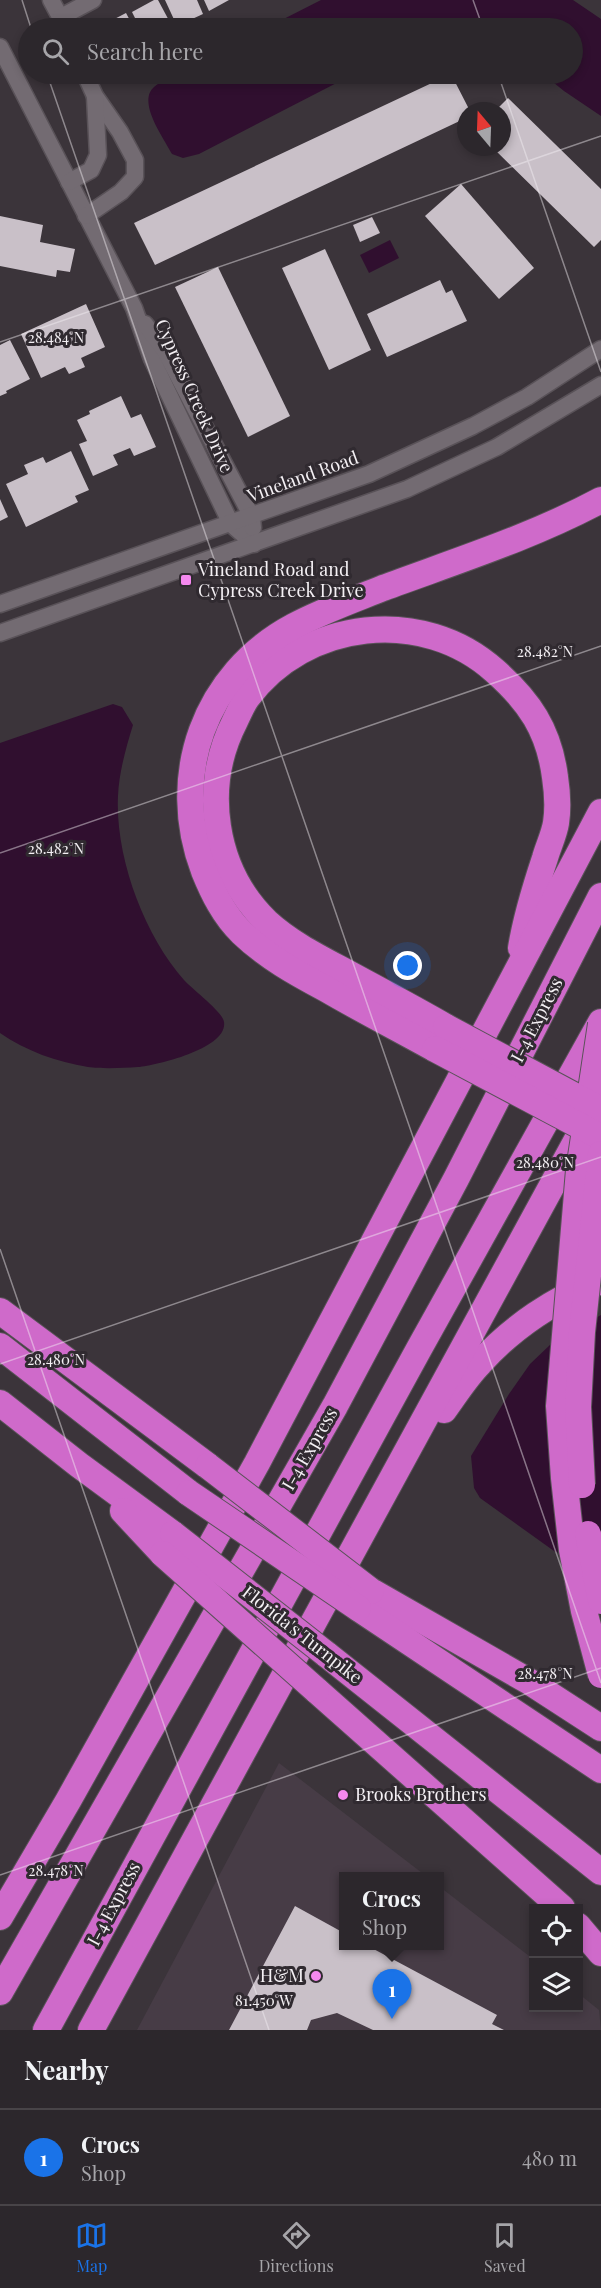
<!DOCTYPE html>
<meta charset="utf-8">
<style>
:root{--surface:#2c272c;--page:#383338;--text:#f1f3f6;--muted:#a6a5a9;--line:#484448;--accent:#1a73e8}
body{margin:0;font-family:"Playfair Display",serif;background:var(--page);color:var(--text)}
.controls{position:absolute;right:18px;bottom:18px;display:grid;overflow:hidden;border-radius:0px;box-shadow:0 3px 9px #0003}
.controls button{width:54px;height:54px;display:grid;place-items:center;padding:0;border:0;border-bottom:2px solid var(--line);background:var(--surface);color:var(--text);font:30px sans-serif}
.compass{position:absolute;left:457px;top:102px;width:54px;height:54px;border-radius:50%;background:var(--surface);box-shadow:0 3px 9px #0003;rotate:341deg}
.you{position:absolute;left:408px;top:966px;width:21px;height:21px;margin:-15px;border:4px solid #fff;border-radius:50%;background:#1a73e8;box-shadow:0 0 0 9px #1a73e833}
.badge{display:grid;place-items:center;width:39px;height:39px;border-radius:50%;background:var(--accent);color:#fff;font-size:20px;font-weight:700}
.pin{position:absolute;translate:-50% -50px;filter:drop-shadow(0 2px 3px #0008)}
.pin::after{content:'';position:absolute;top:32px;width:21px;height:18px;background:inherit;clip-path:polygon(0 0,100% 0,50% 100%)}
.popup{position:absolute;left:339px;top:1872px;width:105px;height:78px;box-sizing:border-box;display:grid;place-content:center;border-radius:0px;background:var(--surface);filter:drop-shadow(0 2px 4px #0005);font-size:20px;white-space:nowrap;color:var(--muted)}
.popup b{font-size:22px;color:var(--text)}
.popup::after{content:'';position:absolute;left:50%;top:100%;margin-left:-12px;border:12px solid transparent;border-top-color:var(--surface)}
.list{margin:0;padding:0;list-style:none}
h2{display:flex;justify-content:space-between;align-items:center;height:78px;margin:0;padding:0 24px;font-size:26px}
h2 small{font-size:20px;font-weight:400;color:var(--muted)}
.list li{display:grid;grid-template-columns:39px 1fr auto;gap:18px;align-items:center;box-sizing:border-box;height:96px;padding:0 24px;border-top:2px solid var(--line)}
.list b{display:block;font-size:22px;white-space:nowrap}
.list p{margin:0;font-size:20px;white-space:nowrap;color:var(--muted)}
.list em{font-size:20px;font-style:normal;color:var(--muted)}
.icon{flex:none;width:33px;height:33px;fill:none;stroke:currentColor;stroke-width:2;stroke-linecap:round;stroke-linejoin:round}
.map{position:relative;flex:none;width:601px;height:2030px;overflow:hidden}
.search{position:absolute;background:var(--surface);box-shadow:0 3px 9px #0003;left:18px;right:18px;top:18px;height:66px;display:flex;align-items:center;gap:15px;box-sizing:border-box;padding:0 21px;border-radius:33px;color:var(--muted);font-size:22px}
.sheet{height:174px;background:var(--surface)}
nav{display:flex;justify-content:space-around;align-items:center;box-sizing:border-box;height:84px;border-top:2px solid var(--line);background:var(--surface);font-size:16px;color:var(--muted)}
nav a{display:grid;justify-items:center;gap:3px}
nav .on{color:var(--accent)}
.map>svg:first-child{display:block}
</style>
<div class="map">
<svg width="601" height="2030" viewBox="0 0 601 2030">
<rect width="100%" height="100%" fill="#3b343a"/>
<!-- built -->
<path fill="#473c46" d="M279,1763L426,1876H344V1946H440V1887L533,1959L534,2008H578L579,1994L599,2010L601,2030H137Z"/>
<!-- water -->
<g fill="#300f2f">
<path d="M321,0H573L601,19V116L564,91L543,74H572V28H491C477,16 456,21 441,28H266Z"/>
<path d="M179,74H354L199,154L183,158L172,154C163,137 137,102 154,87C161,81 172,77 179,74Z"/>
<path d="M390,240L399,258L369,273L360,255Z"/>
<path d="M113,704L122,707L133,725C126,748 119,772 118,796C115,857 144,935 184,980C193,990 223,1012 224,1022C228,1048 158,1065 138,1067C123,1068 103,1069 88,1067C57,1062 26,1051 0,1033V743Z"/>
<path d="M601,1315V1571L554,1551L480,1498L474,1488L471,1456L509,1394L530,1364L552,1343Z"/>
</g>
<!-- building -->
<g fill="#c9c0c8">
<path d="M154,0H158L173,28H140L132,12Z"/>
<path d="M165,0H197L203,14L177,26Z"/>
<path d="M204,0H229L209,11Z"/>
<path d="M126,13L134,28H102L101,26Z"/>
<path d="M451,74L470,111H466V118L155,265L134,223Z"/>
<path d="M508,98L601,189V240L594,247L492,147H502V111H495Z"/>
<path d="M461,184L534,268L499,299L425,216Z"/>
<path d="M0,216L43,225L40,242L75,249L70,272L57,270L56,277L0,266Z"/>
<path d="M372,217L380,233L360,242L353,225Z"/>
<path d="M325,249L371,350L329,370L282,268Z"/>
<path d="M218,267L290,416L248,437L175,287Z"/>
<path d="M440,280L446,293L452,290L467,321L387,357L367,314Z"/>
<path d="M86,304L105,347L81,358L85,367L69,374L65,367L41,378L21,334Z"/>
<path d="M10,340L30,379L6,391L7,393L0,396V345Z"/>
<path d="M121,396L131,418L141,414L156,447L134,456L130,448L113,455L118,465L93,476L79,444L87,441L77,420L90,414L89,411Z"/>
<path d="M71,451L89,490L75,496L78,502L26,527L6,484L28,474L24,465L43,457L46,463Z"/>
<path d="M0,499L8,517L0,521Z"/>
<path d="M295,1906L344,1933V1946H368L497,2015L492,2024L504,2030H373L337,2013L311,2020L307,2030H229Z"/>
</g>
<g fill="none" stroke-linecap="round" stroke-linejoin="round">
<!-- minor casing -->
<g stroke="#595258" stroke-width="19">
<g id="minor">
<path d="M51,0L66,28"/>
<path d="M61,17L93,0"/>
<path d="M0,47L134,308L152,359L231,524L254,544"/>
<path d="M85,74L95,96L120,132L135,160V177L121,192L86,216"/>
<path d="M69,182L91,170L98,155L95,97"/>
<path d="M145,324L165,351L252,517L253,528"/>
<path d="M0,604L369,474L473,426L527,397L601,349"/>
<path d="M0,633L407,489L497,447L601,385"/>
</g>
</g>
<!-- highway casing -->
<g stroke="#595258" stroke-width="28">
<g id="highway">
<path d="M446,1027C413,1008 379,990 346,972C318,957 290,943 267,922C213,870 201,787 235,721C239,713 242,705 247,698C305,619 423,606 495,671C529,701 549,730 555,777C557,790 558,810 556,823C554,835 548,847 545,858C535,888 526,917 521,948"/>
<path d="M435,1049C399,1029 362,1010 326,989C296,973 267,957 242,933C224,916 213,893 204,871C168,776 204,674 294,626C322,611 353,600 383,588C456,561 532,537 601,500"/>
<path d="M0,1311L208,1466"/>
<path d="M0,1346L189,1493"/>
<path d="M0,1403L79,1465L173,1534"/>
<path d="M444,1410C455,1395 466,1377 480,1363C511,1328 557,1297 601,1281"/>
<path d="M123,1511L163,1554"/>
<path d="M371,1591L530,1682L601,1728"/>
<path d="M358,1608L601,1770"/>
<path d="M326,1654L601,1872"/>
<path d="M316,1690L562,1908"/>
<path d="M0,1917L68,1801L257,1463L601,812"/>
<path d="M578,1926L601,1953"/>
<path d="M0,1992L335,1406L456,1179L601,896"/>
<path d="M46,2030L420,1347L601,1022"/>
<path d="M91,2030L585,1125"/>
</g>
</g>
<!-- minor -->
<use href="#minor" stroke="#736b72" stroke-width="16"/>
<!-- highway -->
<use href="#highway" stroke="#cf6aca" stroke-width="26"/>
<!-- highway-bridge casing -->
<g stroke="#595258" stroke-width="28" stroke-linecap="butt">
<g id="highway-bridge">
<path d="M601,1024L579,1170L559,1406L564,1478L572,1550L584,1611L601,1675"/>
<path d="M446,1027L601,1110"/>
<path d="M435,1049L599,1136"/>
<path d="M208,1466L371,1591"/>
<path d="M582,1485L578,1407L582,1332L601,1154"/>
<path d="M189,1493L358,1608"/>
<path d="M173,1534L326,1654"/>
<path d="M588,1534L601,1601"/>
<path d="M163,1554L316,1690"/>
</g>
</g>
<!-- highway-bridge -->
<use href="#highway-bridge" stroke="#cf6aca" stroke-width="26"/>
</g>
<!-- ticks -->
<path fill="none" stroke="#f4f0f4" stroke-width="1.5" stroke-opacity="0.45" d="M22,0L31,28M473,0L483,28M47,74L601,1683M498,74L601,372M0,342L601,136M0,853L601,646M0,1249L269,2030M0,1364L601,1157M0,1875L601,1668"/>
<!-- markers -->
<g fill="#f589ef" stroke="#302a30" stroke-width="2">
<rect x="180" y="574" width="12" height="12" rx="3"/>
<circle cx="343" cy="1795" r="6"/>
<circle cx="316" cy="1976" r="6"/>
</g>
<g text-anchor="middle" stroke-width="6" stroke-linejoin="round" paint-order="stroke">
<!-- street labels -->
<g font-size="18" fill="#f4f0f4" stroke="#302a30">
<text transform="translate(194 396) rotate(66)" y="6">Cypress Creek Drive</text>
<text transform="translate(303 477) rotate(-20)" y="6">Vineland Road</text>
<text transform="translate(537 1020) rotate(-63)" y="6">I-4 Express</text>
<text transform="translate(310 1449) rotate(-60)" y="6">I-4 Express</text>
<text transform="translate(302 1635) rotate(38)" y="6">Florida's Turnpike</text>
<text transform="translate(114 1904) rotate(-62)" y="6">I-4 Express</text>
</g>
<!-- poi labels -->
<g font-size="18" fill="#f4f0f4" stroke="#302a30" text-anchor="start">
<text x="198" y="576">Vineland Road and<tspan x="198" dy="21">Cypress Creek Drive</tspan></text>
<text x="355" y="1801">Brooks Brothers</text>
<text x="304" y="1982" text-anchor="end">H&amp;M</text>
</g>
</g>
<g font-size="15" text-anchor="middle" fill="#f4f0f4" stroke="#302a30" stroke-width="6" stroke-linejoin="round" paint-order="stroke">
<text x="56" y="343">28.484°N</text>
<text x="545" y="657">28.482°N</text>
<text x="56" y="854">28.482°N</text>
<text x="545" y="1168">28.480°N</text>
<text x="56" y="1365">28.480°N</text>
<text x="545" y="1679">28.478°N</text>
<text x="56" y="1876">28.478°N</text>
<text x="264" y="2006">81.450°W</text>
</g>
</svg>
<div class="controls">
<button><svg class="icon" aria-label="locate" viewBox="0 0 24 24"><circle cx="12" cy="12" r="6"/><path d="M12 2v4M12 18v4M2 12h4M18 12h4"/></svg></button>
<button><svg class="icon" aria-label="layers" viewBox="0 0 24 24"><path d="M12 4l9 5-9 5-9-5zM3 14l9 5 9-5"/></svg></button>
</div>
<svg class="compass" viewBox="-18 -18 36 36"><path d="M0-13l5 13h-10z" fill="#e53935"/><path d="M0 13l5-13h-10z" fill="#a6a5a9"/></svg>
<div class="you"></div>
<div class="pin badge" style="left:392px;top:2019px">1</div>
<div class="popup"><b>Crocs</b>Shop</div>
<div class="search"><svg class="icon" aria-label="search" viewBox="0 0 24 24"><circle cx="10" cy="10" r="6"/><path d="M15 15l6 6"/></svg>Search here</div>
</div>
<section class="sheet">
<h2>Nearby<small></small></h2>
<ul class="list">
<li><span class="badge">1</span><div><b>Crocs</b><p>Shop</p></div><em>480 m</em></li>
</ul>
</section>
<nav>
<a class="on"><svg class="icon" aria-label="map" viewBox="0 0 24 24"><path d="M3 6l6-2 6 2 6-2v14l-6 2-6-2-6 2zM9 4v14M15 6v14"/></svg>Map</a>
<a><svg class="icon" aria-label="directions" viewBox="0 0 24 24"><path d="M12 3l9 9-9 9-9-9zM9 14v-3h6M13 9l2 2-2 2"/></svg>Directions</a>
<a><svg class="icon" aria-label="saved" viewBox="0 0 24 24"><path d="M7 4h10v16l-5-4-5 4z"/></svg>Saved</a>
</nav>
